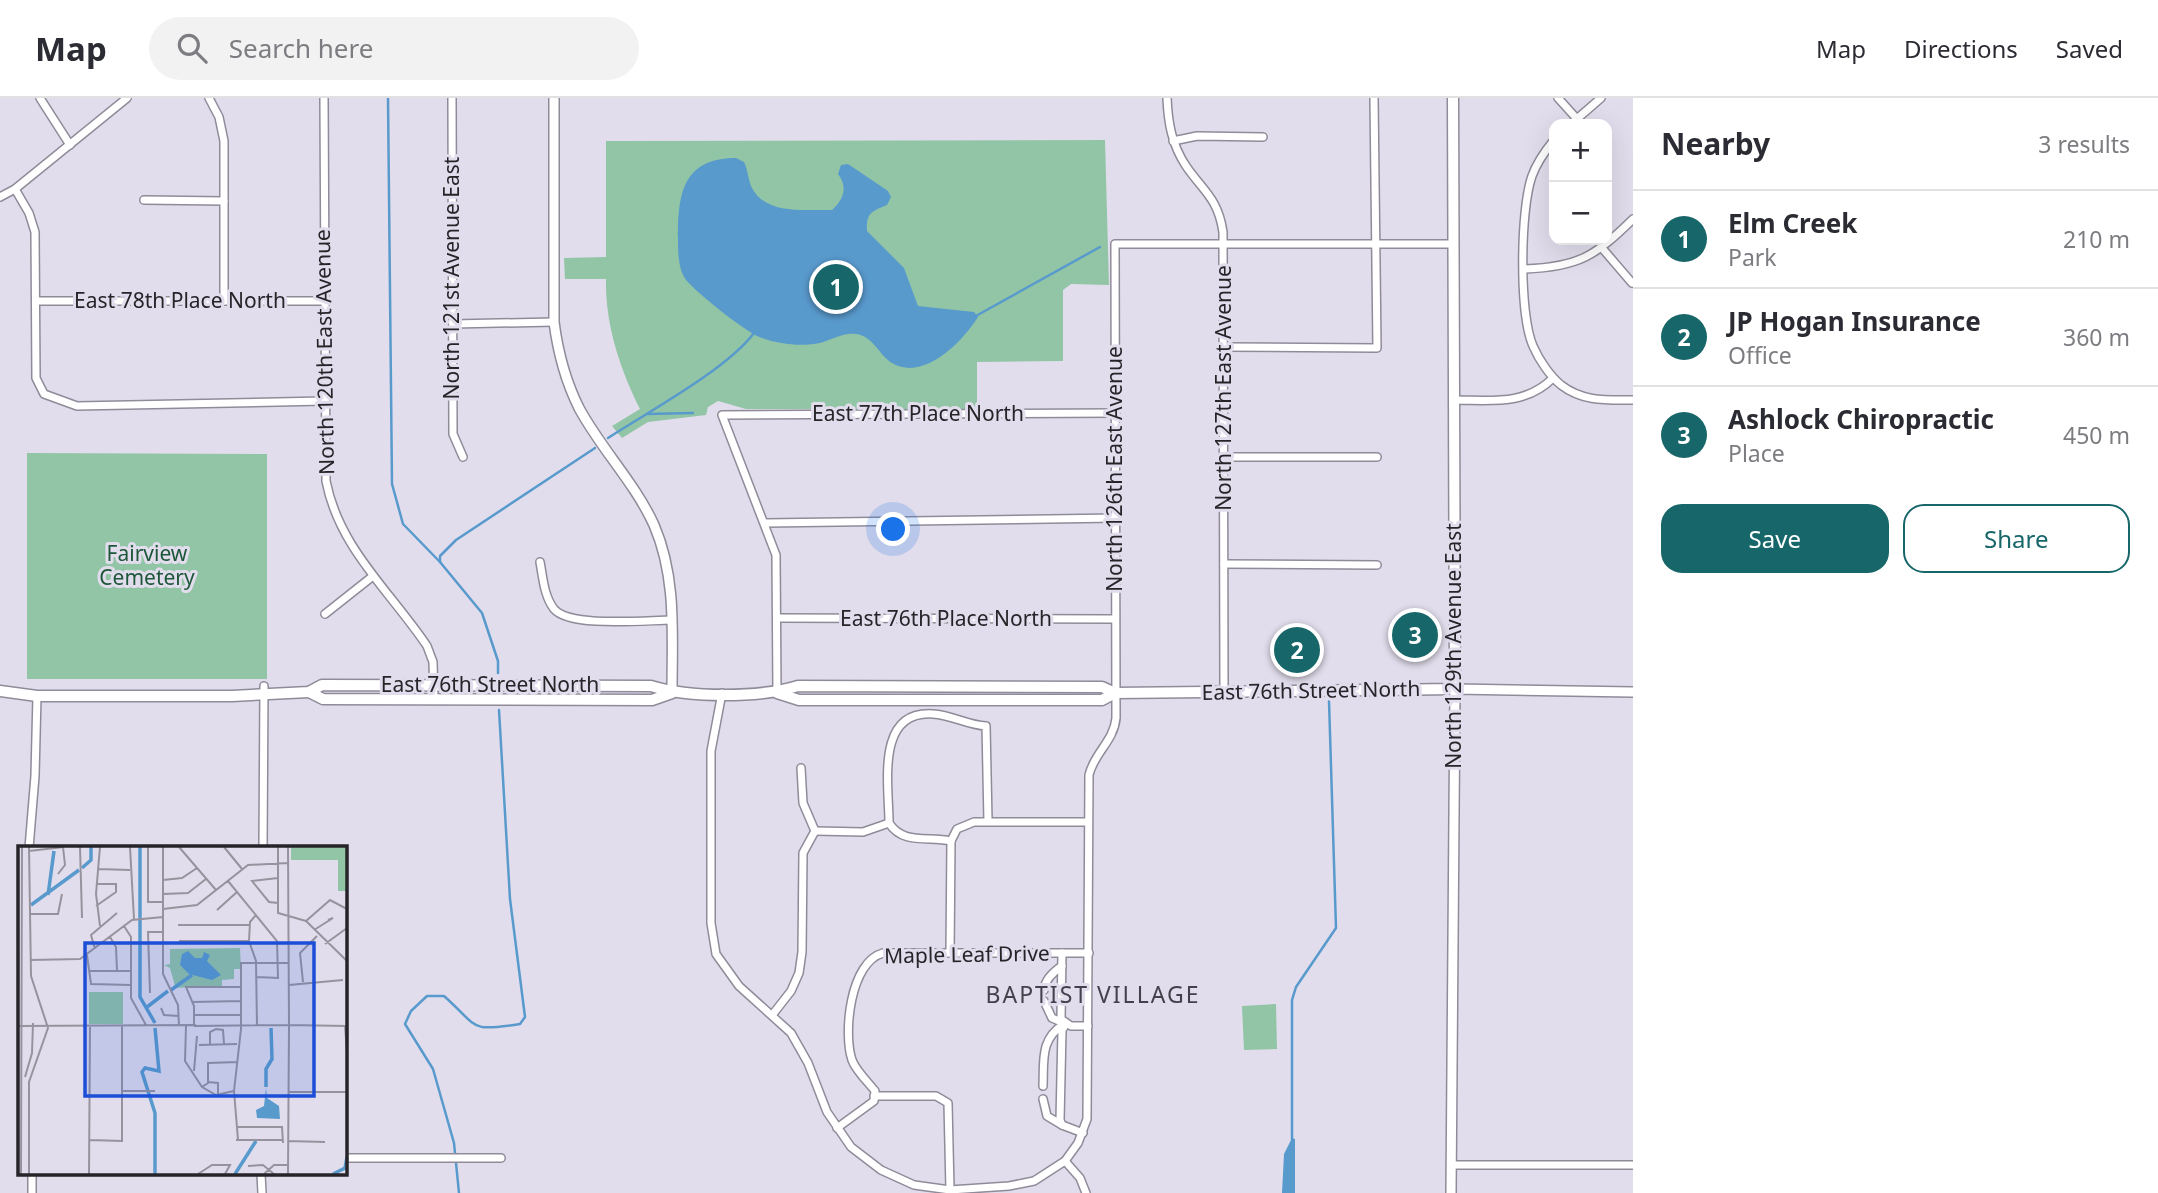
<!DOCTYPE html>
<meta charset="utf-8">
<style>
:root{--surface:#fff;--page:#f2f2f3;--text:#2b2b33;--muted:#7c7c81;--line:#e1e1e2;--accent:#176669}
body{margin:0;font-family:"Noto Sans",sans-serif;background:var(--page);color:var(--text)}
.controls{position:absolute;right:21px;top:21px;display:grid;overflow:hidden;border-radius:14px;box-shadow:0 7px 28px #0002}
.controls button{width:63px;height:63px;display:grid;place-items:center;padding:0;border:0;border-bottom:2px solid var(--line);background:var(--surface);color:var(--text);font:35px sans-serif}
.you{position:absolute;left:894px;top:432px;width:24px;height:24px;margin:-18px;border:5px solid #fff;border-radius:50%;background:#1a73e8;box-shadow:0 0 0 10px #1a73e833}
.badge{display:grid;place-items:center;width:46px;height:46px;border-radius:50%;background:var(--accent);color:#fff;font-size:23px;font-weight:700}
.pin{position:absolute;translate:-50% -50%;border:4px solid #fff;box-shadow:0 2px 7px #0006}
.list{margin:0;padding:0;list-style:none}
h2{display:flex;justify-content:space-between;align-items:center;height:91px;margin:0;padding:0 28px;font-size:30px}
h2 small{font-size:23px;font-weight:400;color:var(--muted)}
.list li{display:grid;grid-template-columns:46px 1fr auto;gap:21px;align-items:center;box-sizing:border-box;height:98px;padding:0 28px;border-top:2px solid var(--line)}
.list b{display:block;font-size:26px;white-space:nowrap}
.list p{margin:0;font-size:23px;white-space:nowrap;color:var(--muted)}
.list em{font-size:23px;font-style:normal;color:var(--muted)}
.actions{display:flex;gap:14px;padding:21px 28px}
.actions a{flex:1;padding:16px 0;border:2px solid var(--accent);border-radius:21px;text-align:center;font-size:24px;color:var(--accent)}
.actions .main{background:var(--accent);color:#fff}
.icon{flex:none;width:38px;height:38px;fill:none;stroke:currentColor;stroke-width:2;stroke-linecap:round;stroke-linejoin:round}
.map{position:relative;flex:none;width:1633px;height:1095px;overflow:hidden}
header{display:flex;align-items:center;gap:42px;box-sizing:border-box;height:98px;padding:0 35px;background:var(--surface);border-bottom:2px solid var(--line)}
header strong{font-size:33px}
nav{display:flex;gap:38px;margin-inline-start:auto;font-size:24px}
.search{width:490px;height:63px;background:var(--page);display:flex;align-items:center;gap:18px;box-sizing:border-box;padding:0 24px;border-radius:38px;color:var(--muted);font-size:26px}
main{display:flex}
aside{flex:1;background:var(--surface)}
.map>svg:first-child{display:block}
</style>
<header>
<strong>Map</strong>
<div class="search"><svg class="icon" aria-label="search" viewBox="0 0 24 24"><circle cx="10" cy="10" r="6"/><path d="M15 15l6 6"/></svg>Search here</div>
<nav><a>Map</a><a>Directions</a><a>Saved</a></nav>
</header>
<main>
<div class="map">
<svg width="1633" height="1095" viewBox="0 0 1633 1095">
<rect width="100%" height="100%" fill="#e2ddec"/>
<!-- green -->
<g fill="#92c5a6">
<path d="M1105,42L1109,187L1071,186L1063,192V263L977,264V311H746L718,303L708,309L706,317L648,324L622,340L612,328L640,311C620,271 605,226 606,181H565L564,160L606,159V43Z"/>
<path d="M27,355L267,356V581H27Z"/>
<path d="M1276,906L1277,951L1244,952L1242,908Z"/>
</g>
<!-- water -->
<g fill="#599acd">
<path d="M736,60L744,64C748,72 748,82 752,90C767,118 805,111 832,112C844,101 848,89 838,76L841,67L848,66L888,93L891,99L887,107C872,113 866,115 867,133L904,170L918,208L974,214L978,219C963,243 924,284 892,265C879,257 873,238 856,236C845,234 830,242 820,245C801,249 775,246 757,238C741,230 698,196 686,182C678,171 678,154 678,141C678,97 682,60 736,60Z"/>
<path d="M1292,1040L1295,1041V1095H1282L1284,1056Z"/>
</g>
<g fill="none" stroke-linecap="round" stroke-linejoin="round">
<!-- stream -->
<g stroke="#599acd" stroke-width="2.5">
<path d="M388,0L392,386L403,426L440,464L482,515L498,563V575"/>
<path d="M974,219L1100,149"/>
<path d="M647,316L693,315"/>
<path d="M608,340C648,314 726,272 754,235"/>
<path d="M440,464V458L456,442L595,350"/>
<path d="M1292,1042V902L1296,889L1336,830L1329,603"/>
<path d="M459,1095L454,1045L433,971L405,926L411,913L427,898H444C480,930 468,934 520,926L525,919L510,801L499,612"/>
</g>
<!-- minor casing -->
<g stroke="#908b99" stroke-width="10">
<g id="minor">
<path d="M40,0L70,47"/>
<path d="M209,0L219,19L224,43V203"/>
<path d="M324,0L326,383C339,450 390,493 427,548L433,564L434,601"/>
<path d="M452,0L453,336L463,359"/>
<path d="M1167,0C1168,25 1172,47 1186,68C1203,93 1218,100 1223,134L1224,595"/>
<path d="M1558,0L1577,21"/>
<path d="M1571,26L1601,0"/>
<path d="M1554,42C1545,53 1537,64 1532,78C1520,112 1519,216 1533,248C1539,262 1550,278 1561,287C1583,304 1607,302 1633,302"/>
<path d="M1173,43L1197,38L1263,39"/>
<path d="M15,91L29,115L35,134L36,280L44,296L77,308L324,303"/>
<path d="M0,99L15,91L127,0"/>
<path d="M144,102L224,103"/>
<path d="M1602,150L1632,185"/>
<path d="M1525,171C1579,169 1595,158 1633,121"/>
<path d="M36,203H324"/>
<path d="M453,226L554,224"/>
<path d="M1224,249L1377,250L1374,0"/>
<path d="M1453,302C1491,302 1525,308 1553,280"/>
<path d="M1224,359H1377"/>
<path d="M766,425L1116,420"/>
<path d="M540,464C543,480 544,498 554,511C570,530 647,522 672,522"/>
<path d="M1224,466L1377,467"/>
<path d="M325,516L373,478"/>
<path d="M777,520L1115,521"/>
<path d="M722,595L711,653V825L716,856L739,888L791,935L808,965L827,1014L851,1049L881,1072L914,1087L950,1092L1009,1088L1034,1083L1065,1063L1078,1045L1087,1021L1089,677C1094,655 1114,643 1116,620L1115,146H1453"/>
<path d="M777,595L776,457L722,317L1115,315"/>
<path d="M889,725C889,687 875,612 933,616C952,617 967,627 986,628L988,723"/>
<path d="M815,733L863,734L889,725C903,747 928,738 951,743L957,731L974,724H1088"/>
<path d="M29,750L35,678L37,598"/>
<path d="M263,750L264,588"/>
<path d="M950,855L951,743"/>
<path d="M1062,855L1061,921L1071,928H1088"/>
<path d="M1044,892C1045,881 1053,874 1062,868"/>
<path d="M1044,903L1052,920L1066,926L1062,932L1060,1022L1062,1027L1083,1035"/>
<path d="M773,916L791,893L799,875L802,854L803,755L815,733L803,705L801,670"/>
<path d="M1043,988C1044,962 1040,941 1064,926"/>
<path d="M874,998H936L948,1005L950,1092"/>
<path d="M1043,1001L1047,1018L1062,1027"/>
<path d="M837,1030L874,1003L875,993C868,984 856,973 852,962C843,935 850,864 883,855H1089"/>
<path d="M345,1060H501"/>
<path d="M1065,1063L1080,1080L1086,1095"/>
<path d="M1452,1067H1633"/>
<path d="M32,1076V1095"/>
<path d="M261,1076L262,1095"/>
</g>
</g>
<!-- tertiary casing -->
<g stroke="#908b99" stroke-width="12">
<g id="tertiary">
<path d="M554,0V224C558,255 565,282 579,310C601,351 635,385 654,427C677,480 672,538 672,594"/>
<path d="M1451,1095L1455,591L1633,594"/>
</g>
</g>
<!-- secondary casing -->
<g stroke="#908b99" stroke-width="13">
<g id="secondary">
<path d="M0,593L37,598H232L309,594L322,587L651,588C689,600 760,600 798,588L1102,589L1115,595"/>
<path d="M309,594L323,601L652,602L672,595"/>
<path d="M777,595L799,602H1102L1115,595L1455,591L1453,0"/>
</g>
</g>
<!-- minor -->
<use href="#minor" stroke="#fff" stroke-width="7"/>
<!-- tertiary -->
<use href="#tertiary" stroke="#fff" stroke-width="9"/>
<!-- secondary -->
<use href="#secondary" stroke="#fff" stroke-width="10"/>
</g>
<g text-anchor="middle" stroke-width="6" stroke-linejoin="round" paint-order="stroke">
<!-- street labels -->
<g font-size="21" fill="#262429" stroke="#e2ddec">
<text transform="translate(452 180) rotate(-90)" y="7">North 121st Avenue East</text>
<text x="180" y="210">East 78th Place North</text>
<text transform="translate(325 254) rotate(-91)" y="7">North 120th East Avenue</text>
<text transform="translate(1224 290) rotate(-90)" y="7">North 127th East Avenue</text>
<text x="918" y="323">East 77th Place North</text>
<text transform="translate(1115 371) rotate(-90)" y="7">North 126th East Avenue</text>
<text x="946" y="528">East 76th Place North</text>
<text transform="translate(1454 548) rotate(-90)" y="7">North 129th Avenue East</text>
<text x="490" y="594">East 76th Street North</text>
<text transform="translate(1311 593) rotate(-1)" y="7">East 76th Street North</text>
<text transform="translate(967 857) rotate(-1)" y="7">Maple Leaf Drive</text>
</g>
<!-- park labels -->
<g font-size="21" fill="#1d5739" stroke="#e2ddec">
<text x="147" y="463">Fairview<tspan x="147" dy="24">Cemetery</tspan></text>
</g>
<!-- neighbourhood labels -->
<g font-size="23" letter-spacing="2" fill="#44404c" stroke="#e2ddec">
<text x="1093" y="905">BAPTIST VILLAGE</text>
</g>
</g>
<!-- overview -->
<g transform="translate(18 748)">
<rect width="329" height="329" fill="#e2ddec"/>
<path d="M273,1H329V45H320V14H273ZM222,102L223,123H216V133L204,134V140L153,142L157,140L152,122L146,119L152,118V103ZM71,146H105V178H71Z" fill="#92c5a6"/>
<path d="M170,105L177,112H184L186,106L192,109L189,115L203,129L194,134L171,128L162,119L164,108ZM248,242L249,252L261,260L262,273L239,272L238,264L246,260Z" fill="#599acd"/>
<path fill="none" stroke="#599acd" stroke-width="3.5" d="M122,1V151L137,177M64,22L73,14V1M30,49L36,5M13,59L61,24M153,144L174,129M129,161L150,145M137,182L141,225L127,222L124,226L137,267V328M248,241V223L254,213L253,182M217,328L238,295M315,328L327,322L329,311"/>
<path fill="none" stroke="#97939e" stroke-width="2" d="M62,1L64,72M82,1L78,48L82,80M112,1L116,73M130,1V56H145M145,1V128L160,159L161,180M161,1L198,44M206,1L224,23M260,1V67L288,75M11,5L46,1M80,23L112,24M40,28L47,19L45,1M260,32L234,35L251,56L260,57M145,34L164,32L179,22M210,35L259,95L260,132L239,131M145,48L170,47L188,33M78,60L98,46V38H78M145,63L179,59L230,19L270,17M199,64L219,46M11,68H40L44,48M238,69L232,76L231,95L238,115L239,180M288,75L329,115M288,75L312,54L329,63M160,79H232M106,80L113,91V152L128,179M296,84L315,72L310,74M92,91L98,101L99,125M161,95H231M307,98L329,82M77,103L73,89L99,67M69,109L73,138L113,139M12,114L62,113L114,74L145,71M0,116V1M72,125H112M285,136L282,107L299,90M271,139L325,134M132,147L130,86H145M174,156L223,155M143,162L146,169L161,170M176,169H223M0,180L178,179M168,180L167,215L184,241L198,249L216,245M176,180V160L168,141H223M176,180L271,179L270,1M327,180L329,207M192,198V186L198,183L205,184L206,198M181,199L219,198M176,225L179,190M7,231L14,207L15,177M190,236L200,237V249M184,241L190,237V217L220,216M104,245H137M270,246H329M220,281H264L265,297M72,294L104,295V179M218,294H265M220,294L216,245L223,183V117H271M270,295L307,296M230,320L245,319L256,328M3,328L4,1M11,328V236L30,182L13,130L11,1M71,328L72,180M180,328L194,319H212L207,328M246,328L256,319H270M270,328L271,179L329,180"/>
<path fill="#1d4ed8" fill-opacity="0.15" stroke="#1d4ed8" stroke-width="3.5" d="M67,97H296V250H67Z"/>
<rect width="329" height="329" fill="none" stroke="#262429" stroke-width="3.5"/>
</g>
</svg>
<div class="controls">
<button>+</button>
<button>−</button>
</div>
<div class="you"></div>
<div class="pin badge" style="left:836px;top:189px">1</div>
<div class="pin badge" style="left:1297px;top:552px">2</div>
<div class="pin badge" style="left:1415px;top:537px">3</div>
</div>
<aside>
<h2>Nearby<small>3 results</small></h2>
<ul class="list">
<li><span class="badge">1</span><div><b>Elm Creek</b><p>Park</p></div><em>210 m</em></li>
<li><span class="badge">2</span><div><b>JP Hogan Insurance</b><p>Office</p></div><em>360 m</em></li>
<li><span class="badge">3</span><div><b>Ashlock Chiropractic</b><p>Place</p></div><em>450 m</em></li>
</ul>
<div class="actions"><a class="main">Save</a><a>Share</a></div>
</aside>
</main>
